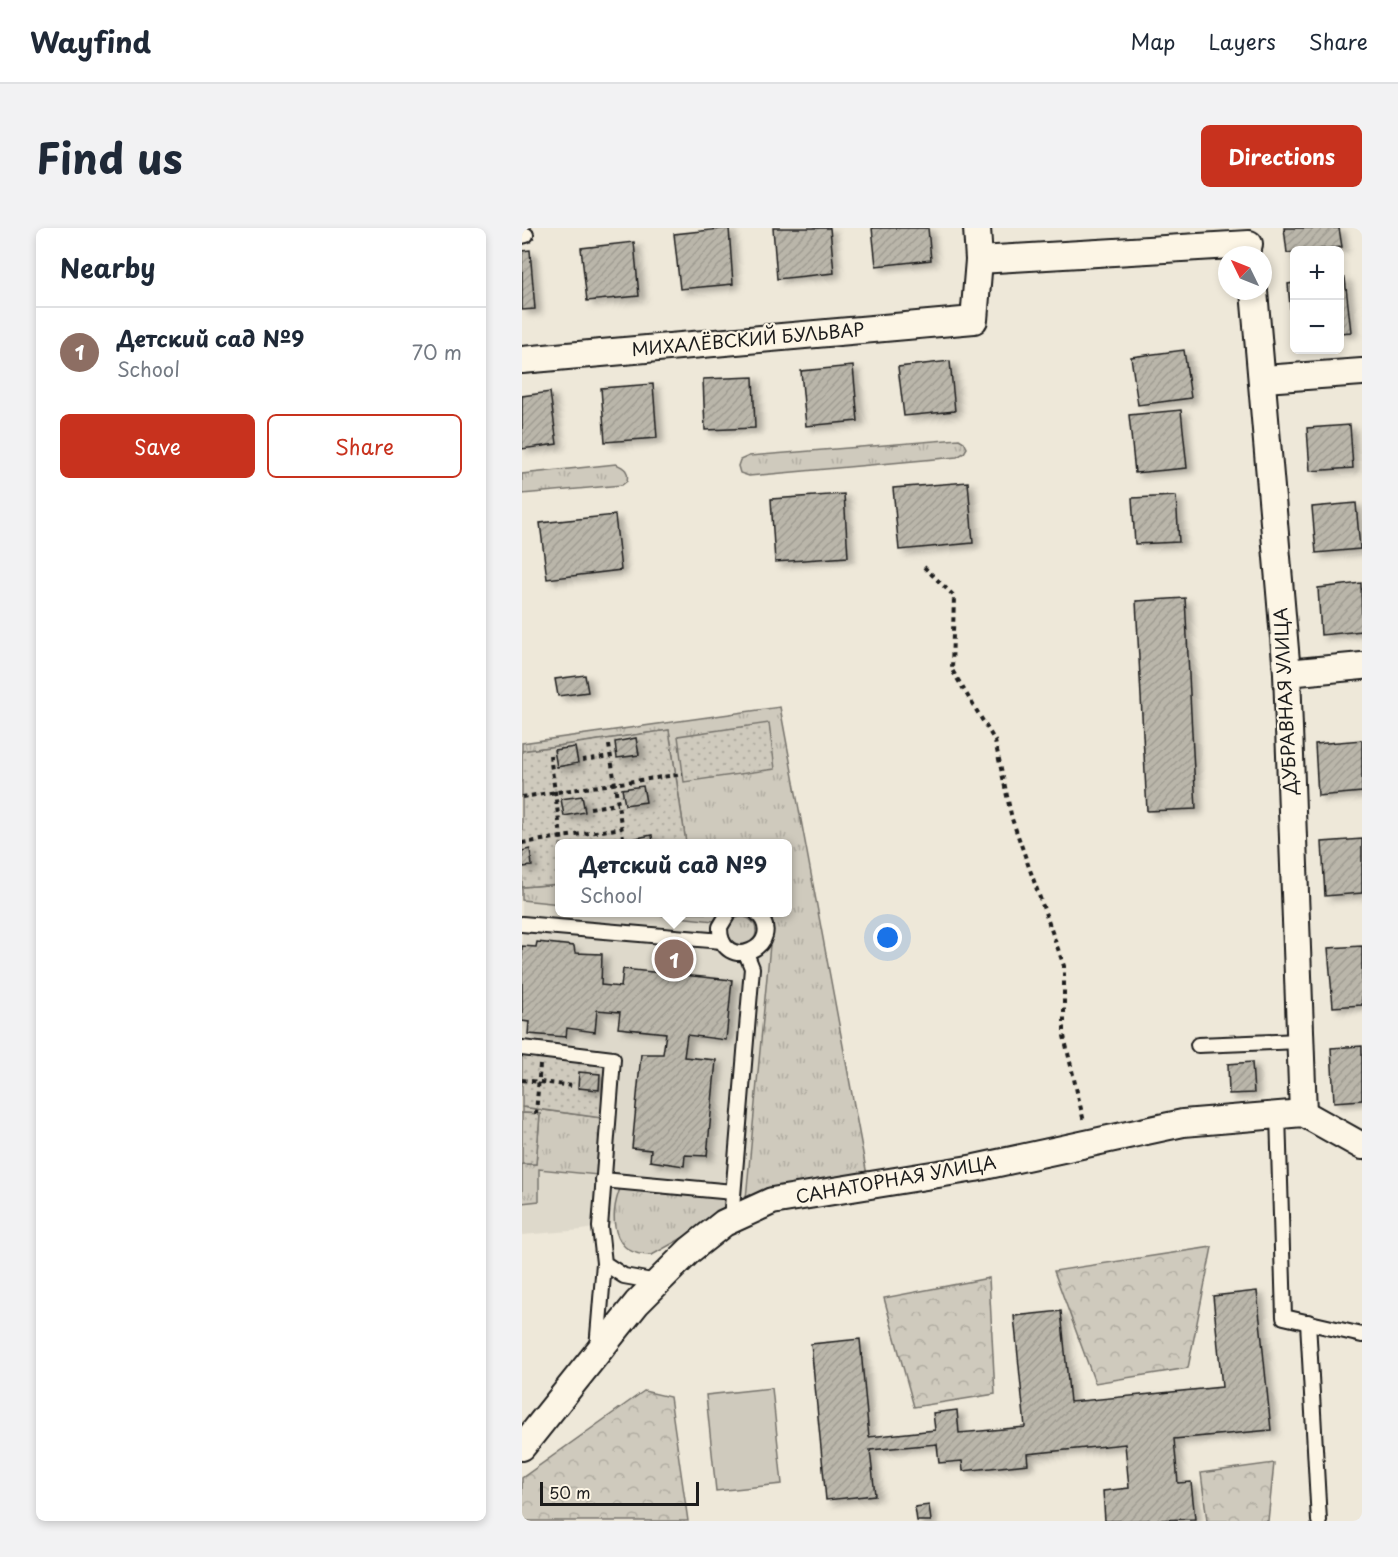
<!DOCTYPE html>
<meta charset="utf-8">
<style>
:root{--surface:#fff;--page:#f2f2f3;--text:#1f2937;--muted:#747a83;--line:#e0e1e3;--accent:#c8321e}
body{margin:0;font-family:"Playpen Sans",sans-serif;background:var(--page);color:var(--text)}
.controls{position:absolute;right:18px;top:18px;display:grid;overflow:hidden;border-radius:9px;box-shadow:0 3px 9px #0003}
.controls button{width:54px;height:54px;display:grid;place-items:center;padding:0;border:0;border-bottom:2px solid var(--line);background:var(--surface);color:var(--text);font:30px sans-serif}
.compass{position:absolute;left:696px;top:18px;width:54px;height:54px;border-radius:50%;background:var(--surface);box-shadow:0 3px 9px #0003;rotate:313deg}
.scale{position:absolute;left:18px;bottom:15px;width:159px;box-sizing:border-box;padding-left:6px;border:3px solid #1c1c1c;border-top:0;font-size:16px;line-height:21px;white-space:nowrap;color:#1c1c1c;-webkit-text-stroke:4px #fcf5e5;paint-order:stroke}
.you{position:absolute;left:366px;top:710px;width:21px;height:21px;margin:-15px;border:4px solid #fff;border-radius:50%;background:#1a73e8;box-shadow:0 0 0 9px #1a73e833}
.badge{display:grid;place-items:center;width:39px;height:39px;border-radius:50%;background:var(--accent);color:#fff;font-size:20px;font-weight:700}
.pin{position:absolute;translate:-50% -50%;border:3px solid #fff;box-shadow:0 2px 6px #0006}
.popup{position:absolute;left:33px;top:611px;width:237px;height:78px;box-sizing:border-box;display:grid;place-content:center;border-radius:9px;background:var(--surface);filter:drop-shadow(0 2px 4px #0005);font-size:20px;white-space:nowrap;color:var(--muted)}
.popup b{font-size:22px;color:var(--text)}
.popup::after{content:'';position:absolute;left:50%;top:100%;margin-left:-12px;border:12px solid transparent;border-top-color:var(--surface)}
.list{margin:0;padding:0;list-style:none}
h2{display:flex;justify-content:space-between;align-items:center;height:78px;margin:0;padding:0 24px;font-size:26px}
h2 small{font-size:20px;font-weight:400;color:var(--muted)}
.list li{display:grid;grid-template-columns:39px 1fr auto;gap:18px;align-items:center;box-sizing:border-box;height:90px;padding:0 24px;border-top:2px solid var(--line)}
.list b{display:block;font-size:22px;white-space:nowrap}
.list p{margin:0;font-size:20px;white-space:nowrap;color:var(--muted)}
.list em{font-size:20px;font-style:normal;color:var(--muted)}
.actions{display:flex;gap:12px;padding:18px 24px}
.actions a{flex:1;padding:14px 0;border:2px solid var(--accent);border-radius:9px;text-align:center;font-size:21px;color:var(--accent)}
.actions .main{background:var(--accent);color:#fff}
.map{position:relative;flex:none;width:840px;height:1293px;overflow:hidden;border-radius:9px}
header{display:flex;align-items:center;gap:36px;box-sizing:border-box;height:84px;padding:0 30px;background:var(--surface);border-bottom:2px solid var(--line)}
header strong{font-size:28px}
nav{display:flex;gap:33px;margin-inline-start:auto;font-size:21px}
.intro{display:flex;align-items:center;justify-content:space-between;box-sizing:border-box;height:144px;padding:0 36px}
h1{margin:0;font-size:42px}
.button{padding:15px 27px;border-radius:9px;background:var(--accent);color:#fff;font-size:21px;font-weight:700}
main{display:flex;gap:36px;padding:0 36px}
aside{flex:1;background:var(--surface);border-radius:9px;box-shadow:0 3px 9px #0003}
.map>svg:first-child{display:block}
</style>
<header>
<strong>Wayfind</strong>
<nav><a>Map</a><a>Layers</a><a>Share</a></nav>
</header>
<div class="intro"><h1>Find us</h1><a class="button">Directions</a></div>
<main>
<aside>
<h2>Nearby<small></small></h2>
<ul class="list">
<li><span class="badge" style="background:#8d6e63">1</span><div><b>Детский сад №9</b><p>School</p></div><em>70 m</em></li>
</ul>
<div class="actions"><a class="main">Save</a><a>Share</a></div>
</aside>
<div class="map">
<svg width="840" height="1293" viewBox="0 0 840 1293">
<defs>
<pattern id="grass-tufts" width="24" height="20" patternUnits="userSpaceOnUse" patternTransform="scale(1.5)"><rect width="24" height="20" fill="#cfcabd"/><path d="M3 7l-1-3M5 7V3M7 7l1-3M15 17l-1-3M17 17v-4M19 17l1-3" fill="none" stroke="#b1ada2"/></pattern>
<pattern id="forest-crowns" width="20" height="18" patternUnits="userSpaceOnUse" patternTransform="scale(1.5)"><rect width="20" height="18" fill="#cfcabd"/><path d="M2 6a3 3 0 1 1 6 0M12 15a3 3 0 1 1 6 0" fill="none" stroke="#b1ada2"/></pattern>
<pattern id="park-dots" width="8" height="8" patternUnits="userSpaceOnUse" patternTransform="scale(1.5)"><rect width="8" height="8" fill="#cfcabd"/><path d="M2 2h.1M6 6h.1" fill="none" stroke="#b1ada2" stroke-width="1.8" stroke-linecap="round"/></pattern>
<pattern id="building-hatch" width="6" height="6" patternUnits="userSpaceOnUse" patternTransform="scale(1.5)"><rect width="6" height="6" fill="#bab6aa"/><path d="M-1 1l2-2M0 6l6-6M5 7l2-2" fill="none" stroke="#9f9c92"/></pattern>
<filter id="shadow"><feDropShadow dx="6" dy="4" stdDeviation="3" flood-color="#0004"/></filter>
</defs>
<rect width="100%" height="100%" fill="#eee8d9"/>
<filter id="ink" filterUnits="userSpaceOnUse"><feTurbulence type="fractalNoise" baseFrequency=".0167" numOctaves="2"/><feDisplacementMap in="SourceGraphic" scale="12" xChannelSelector="R" yChannelSelector="G"/><feConvolveMatrix kernelMatrix="1 2 1 2 8 2 1 2 1" color-interpolation-filters="sRGB"/></filter>
<g filter="url(#ink)">
<!-- built -->
<path fill="#ded9cb" fill-rule="evenodd" d="M258,479L345,947L60,1002L0,1007V515ZM38,616H266V684H38Z"/>
<!-- grass -->
<g fill="url(#grass-tufts)" stroke="#76736c" stroke-width="1.5">
<path d="M437,211L442,214L445,220L442,225L435,229L227,248L218,245L216,238L218,232L227,228Z"/>
<path d="M94,236C103,240 107,243 105,253L100,257L0,266V246Z"/>
<path d="M258,479L345,947L224,971L251,685L266,684V616L164,615L147,502L0,523V515Z"/>
<path d="M38,656V676L0,672V659Z"/>
<path d="M120,685H199L192,693Z"/>
<circle cx="220" cy="703" r="14"/>
<path d="M84,835L76,947L17,941V973L0,975V936H14L18,886L0,885V879L79,890Z"/>
<path d="M99,958L204,968L207,984L130,1027C88,1028 87,988 99,958Z"/>
</g>
<!-- forest -->
<g fill="url(#forest-crowns)" stroke="#76736c" stroke-width="1.5">
<path d="M690,1019L666,1140L573,1155L532,1043Z"/>
<path d="M467,1050L473,1166L392,1179L362,1070Z"/>
<path d="M122,1163L148,1169L166,1293H0V1250Z"/>
<path d="M752,1235L746,1293H685L679,1245Z"/>
</g>
<!-- park -->
<g fill="url(#park-dots)" stroke="#76736c" stroke-width="1.5">
<path d="M247,495L253,541L162,554L156,508Z"/>
<path d="M147,502L164,615L38,616V656L0,659V523Z"/>
<path d="M0,825L84,835L80,890L0,879Z"/>
<path d="M0,885L18,886L14,936H0Z"/>
</g>
<!-- pitch -->
<path fill="#cfcabd" stroke="#76736c" stroke-width="1.5" d="M250,1160L260,1256L194,1263L184,1167Z"/>
<!-- building -->
<g fill="url(#building-hatch)" stroke="#1c1c1c" stroke-width="1.5" filter="url(#shadow)">
<path d="M207,0L211,56L158,61L152,6Z"/>
<path d="M251,0H308L312,45L255,51Z"/>
<path d="M350,0H406L409,32L354,38Z"/>
<path d="M762,0H817L820,19L765,25Z"/>
<path d="M112,14L117,68L65,73L59,20Z"/>
<path d="M8,22L13,81L0,82V23Z"/>
<path d="M818,50H823L829,104L818,105Z"/>
<path d="M772,55V110L771,111L766,56Z"/>
<path d="M662,122L669,170L616,177L609,129Z"/>
<path d="M428,133L433,183L382,188L376,139Z"/>
<path d="M331,138L336,193L284,198L279,143Z"/>
<path d="M231,149L233,200L183,202L181,151Z"/>
<path d="M131,156L135,210L83,214L79,160Z"/>
<path d="M28,164L35,216L0,221V168Z"/>
<path d="M659,182L665,240L613,245L607,187Z"/>
<path d="M828,197L831,240L788,243L785,200Z"/>
<path d="M446,254L451,315L377,322L371,260Z"/>
<path d="M322,266L326,329L253,334L249,271Z"/>
<path d="M654,268L657,314L613,316L610,270Z"/>
<path d="M834,275L838,321L794,325L790,279Z"/>
<path d="M93,287L99,342L25,351L18,295Z"/>
<path d="M839,355L840,403L799,407L796,360Z"/>
<path d="M663,370L674,581L625,583L614,373Z"/>
<path d="M63,447L66,464L36,468L33,451Z"/>
<path d="M114,510L117,527L95,530L93,514Z"/>
<path d="M840,512V564L796,568L793,516Z"/>
<path d="M53,519L56,535L35,539L32,522Z"/>
<path d="M121,558L124,574L103,577L100,561Z"/>
<path d="M60,568L63,584L42,588L39,571Z"/>
<path d="M130,607L131,616H109V611Z"/>
<path d="M840,611V665L803,668L800,614Z"/>
<path d="M8,621L10,638L0,639V623Z"/>
<path d="M15,714L52,718L53,725L80,726L79,757L99,759L101,741L210,752L204,812L165,807L162,829L194,832L185,928L163,927L162,938L128,933L129,922L110,920L119,826H141L144,805L96,800L98,784L75,782L73,804L45,800L44,809L6,806L7,794L0,793V718L14,719Z"/>
<path d="M840,718V777L811,779L806,720Z"/>
<path d="M840,818V872L812,874L809,820Z"/>
<path d="M730,834L732,865L707,866L706,836Z"/>
<path d="M57,844L78,846L77,862L56,860Z"/>
<path d="M735,1063L749,1202L652,1211L656,1255L669,1254L673,1291L583,1293L581,1263L607,1260L603,1216L505,1226L506,1236L441,1243L440,1233L417,1235L415,1216L348,1222L353,1267L304,1272L289,1116L338,1111L347,1209L413,1202L411,1185L435,1182L437,1205L503,1199L492,1088L539,1083L548,1174L700,1159L691,1068Z"/>
<path d="M407,1277L409,1293H395L393,1279Z"/>
</g>
<g fill="none" stroke-linecap="round" stroke-linejoin="round">
<!-- lane casing -->
<g stroke="#1c1c1c" stroke-width="18">
<g id="lane">
<path d="M0,8L4,7"/>
<path d="M207,684L198,699C197,749 269,717 234,684"/>
<path d="M0,696L200,713"/>
<path d="M676,817L778,813"/>
<path d="M0,820L91,831L78,999L82,1035L102,1048L135,1054"/>
<path d="M756,886L762,1089L840,1107"/>
<path d="M81,952L211,964"/>
<path d="M209,992L230,740L224,725"/>
<path d="M786,1094L797,1293"/>
<path d="M75,1120L82,1035"/>
</g>
</g>
<!-- street casing -->
<g stroke="#1c1c1c" stroke-width="30">
<g id="street">
<path d="M457,32L727,16"/>
<path d="M732,63L765,445L781,885"/>
<path d="M0,132L452,92L457,32L455,0"/>
<path d="M742,151L840,144"/>
<path d="M765,445L840,438"/>
<path d="M0,1219L115,1075L168,1022L202,995L250,973L453,940L661,895L781,885L840,918"/>
</g>
</g>
<!-- path -->
<g stroke="#1c1c1c" stroke-width="4" stroke-dasharray="4.5 4.5" stroke-linecap="butt">
<path d="M402,339L432,368L430,442L473,513L490,591L542,738V808L562,894"/>
<path d="M87,517L102,616"/>
<path d="M28,527L40,616"/>
<path d="M60,532L89,528"/>
<path d="M0,569L161,546"/>
<path d="M68,580L96,576"/>
<path d="M0,615L100,600"/>
<path d="M0,852L52,858"/>
<path d="M14,886L18,837"/>
</g>
<!-- lane -->
<use href="#lane" stroke="#fcf5e5" stroke-width="14"/>
<!-- street -->
<use href="#street" stroke="#fcf5e5" stroke-width="26"/>
</g>
</g>
<g text-anchor="middle" stroke-width="4.5" stroke-linejoin="round" paint-order="stroke">
<!-- street labels -->
<g font-size="18" fill="#1c1c1c" stroke="#fcf5e5">
<text transform="translate(226 112) rotate(-5)" y="6">МИХАЛЁВСКИЙ БУЛЬВАР</text>
<text transform="translate(764 473) rotate(-93)" y="6">ДУБРАВНАЯ УЛИЦА</text>
<text transform="translate(374 952) rotate(-10)" y="6">САНАТОРНАЯ УЛИЦА</text>
</g>
</g>
</svg>
<div class="controls">
<button>+</button>
<button>−</button>
</div>
<svg class="compass" viewBox="-18 -18 36 36"><path d="M0-13l5 13h-10z" fill="#e53935"/><path d="M0 13l5-13h-10z" fill="#747a83"/></svg>
<div class="scale">50 m</div>
<div class="you"></div>
<div class="pin badge" style="left:152px;top:731px;background:#8d6e63">1</div>
<div class="popup"><b>Детский сад №9</b>School</div>
</div>
</main>
